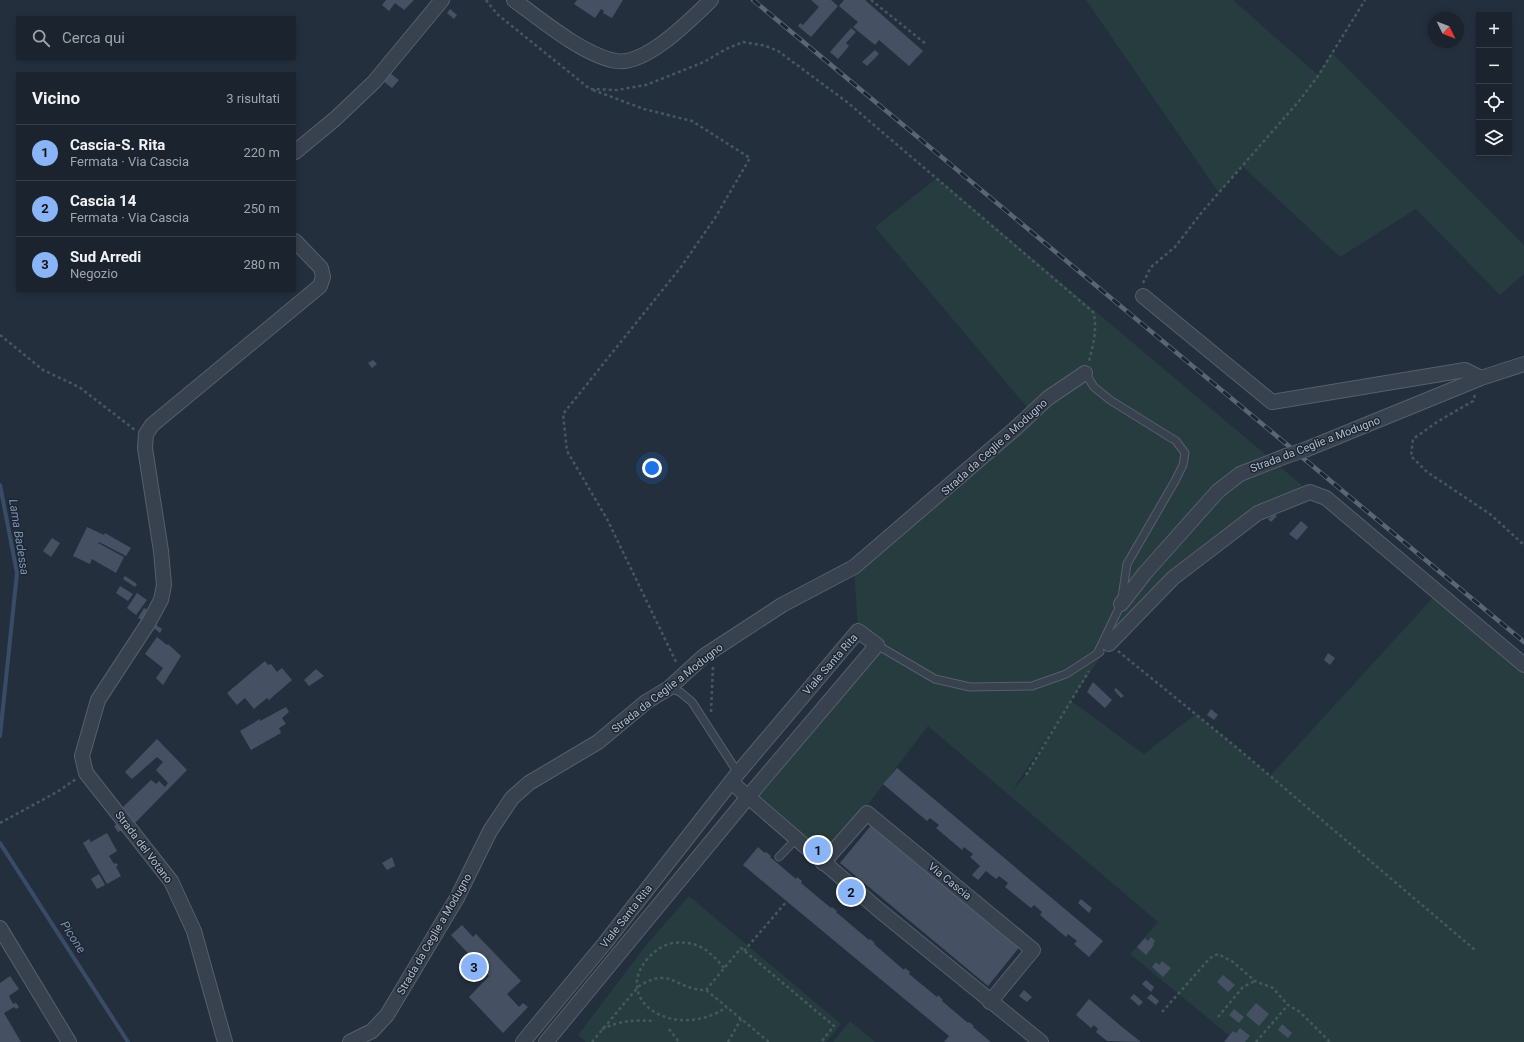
<!DOCTYPE html>
<html lang="it">
<meta charset="utf-8">
<style>
:root{--surface:#1b232e;--page:#282f3a;--text:#f1f3f6;--muted:#a0a4aa;--line:#39404a;--accent:#8ab4f8}
body{margin:0;font-family:Roboto,sans-serif;background:var(--page);color:var(--text)}
.controls{position:absolute;right:12px;top:12px;display:grid;overflow:hidden;border-radius:0px;box-shadow:0 2px 6px #0003}
.controls button{width:36px;height:36px;display:grid;place-items:center;padding:0;border:0;border-bottom:1px solid var(--line);background:var(--surface);color:var(--text);font:20px sans-serif}
.compass{position:absolute;left:1428px;top:12px;width:36px;height:36px;border-radius:50%;background:var(--surface);box-shadow:0 2px 6px #0003;rotate:133deg}
.you{position:absolute;left:652px;top:468px;width:14px;height:14px;margin:-10px;border:3px solid #fff;border-radius:50%;background:#1a73e8;box-shadow:0 0 0 6px #1a73e833}
.badge{display:grid;place-items:center;width:26px;height:26px;border-radius:50%;background:var(--accent);color:#111;font-size:13px;font-weight:700}
.pin{position:absolute;translate:-50% -50%;border:2px solid #fff;box-shadow:0 1px 4px #0006}
.list{margin:0;padding:0;list-style:none}
h2{display:flex;justify-content:space-between;align-items:center;height:52px;margin:0;padding:0 16px;font-size:17px}
h2 small{font-size:13px;font-weight:400;color:var(--muted)}
.list li{display:grid;grid-template-columns:26px 1fr auto;gap:12px;align-items:center;box-sizing:border-box;height:56px;padding:0 16px;border-top:1px solid var(--line)}
.list b{display:block;font-size:15px;white-space:nowrap}
.list p{margin:0;font-size:13px;white-space:nowrap;color:var(--muted)}
.list em{font-size:13px;font-style:normal;color:var(--muted)}
.icon{flex:none;width:22px;height:22px;fill:none;stroke:currentColor;stroke-width:2;stroke-linecap:round;stroke-linejoin:round}
.map{position:relative;flex:none;width:1524px;height:1042px;overflow:hidden}
.search{position:absolute;background:var(--surface);box-shadow:0 2px 6px #0003;left:16px;top:16px;width:280px;height:44px;display:flex;align-items:center;gap:10px;box-sizing:border-box;padding:0 14px;border-radius:0px;color:var(--muted);font-size:15px}
.panel{position:absolute;background:var(--surface);box-shadow:0 2px 6px #0003;left:16px;top:72px;width:280px;height:220px;border-radius:0px}
.map>svg:first-child{display:block}
</style>
<div class="map">
<svg width="1524" height="1042" viewBox="0 0 1524 1042">
<rect width="100%" height="100%" fill="#242f3e"/>
<!-- green -->
<g fill="#263c3f" fill-rule="evenodd">
<path d="M1086,0H1233L1318,75L1332,53L1524,245V274L1500,295L1416,209L1340,257L1242,166L1248,159L1219,193Z"/>
<path d="M937,178L1310,492L1258,513L1173,578L1109,644L1071,701L1144,754L1196,714L1270,776L1438,592L1524,666V1042H1237L1130,954L1158,922L928,726L823,863L748,797L877,645L858,631L854,567L1032,413L875,227ZM1062,715L1026,775L1012,791Z"/>
<path d="M689,896L841,1024L826,1042H586L578,1035L647,944Z"/>
<path d="M850,1021L875,1042H833Z"/>
</g>
<g fill="none" stroke-linecap="round" stroke-linejoin="round">
<!-- stream -->
<g stroke="#394c67" stroke-width="4">
<path d="M0,485L17,573L0,736"/>
<path d="M0,843L128,1042"/>
</g>
</g>
<!-- building -->
<g fill="#455162">
<path d="M386,0H414L404,10L395,3L389,11L382,5Z"/>
<path d="M577,0H623L612,18L603,13L604,11L601,9L595,18L574,4Z"/>
<path d="M811,0H831L838,6L811,37L798,26L800,23L803,25L819,7Z"/>
<path d="M844,0H865L923,51L909,66L879,40L875,45L853,27L858,22L839,6Z"/>
<path d="M450,9L457,15L454,19L447,13Z"/>
<path d="M851,28L856,32L846,43L849,46L838,59L830,52Z"/>
<path d="M875,50L879,54L867,66L862,62Z"/>
<path d="M390,73L399,80L392,88L383,81Z"/>
<path d="M373,360L377,364L372,368L368,363Z"/>
<path d="M1274,514L1277,516L1271,522L1268,519Z"/>
<path d="M1301,521L1308,527L1297,540L1289,534Z"/>
<path d="M87,527L104,535L105,533L131,548L126,556L99,542L98,543L124,557L116,573L92,559L90,564L73,556Z"/>
<path d="M52,538L60,543L51,557L43,551Z"/>
<path d="M125,576L137,584L135,587L123,579Z"/>
<path d="M120,586L133,594L128,601L116,593Z"/>
<path d="M137,593L147,600L136,615L127,608Z"/>
<path d="M144,608L148,610L142,620L138,618Z"/>
<path d="M156,625L162,629L160,633L154,628Z"/>
<path d="M157,637L167,645L168,644L181,656L163,685L156,678L163,668L145,654Z"/>
<path d="M1328,653L1335,658L1330,665L1324,660Z"/>
<path d="M265,661L268,665L271,664L277,672L282,668L292,680L269,700L267,698L254,709L245,698L237,705L227,693Z"/>
<path d="M316,669L324,676L309,686L304,680Z"/>
<path d="M1093,682L1112,700L1105,708L1087,692Z"/>
<path d="M1116,688L1124,696L1121,698L1114,690Z"/>
<path d="M286,707L289,712L282,718L286,724L279,728L281,733L251,750L240,731L260,719V721Z"/>
<path d="M1211,709L1218,715L1214,720L1207,715Z"/>
<path d="M157,739L187,770L135,823L123,807L151,780L156,784L159,781L165,787L168,783L156,770L163,762L157,757L132,779L125,772Z"/>
<path d="M897,768L1103,941L1089,957L1074,944L1077,941L1068,934L1066,937L1040,915L1042,912L1034,905L1031,908L1005,887L1008,883L999,876L996,879L986,871L978,880L972,875L980,866L970,857L973,854L964,847L962,850L936,828L939,825L930,818L927,821L883,784Z"/>
<path d="M119,823L123,830L118,832L114,826Z"/>
<path d="M873,823L1021,945L988,986L840,863Z"/>
<path d="M107,833L117,851L109,856L114,864L116,863L118,865L116,867L121,876L107,884L83,843L89,839L91,842Z"/>
<path d="M758,847L765,853L766,852L771,856L770,857L796,879L797,877L802,881L801,883L831,908L832,907L837,911L836,912L869,940L870,939L875,943L874,944L904,970L905,968L910,972L909,974L937,997L938,995L943,1000L942,1001L968,1023L969,1022L974,1026L973,1027L991,1042H944L949,1036L743,865Z"/>
<path d="M392,857L395,866L387,870L382,863Z"/>
<path d="M99,874L105,885L97,889L91,879Z"/>
<path d="M1081,899L1092,908L1089,913L1078,903Z"/>
<path d="M462,925L473,937L476,934L521,981L507,994L519,1007L523,1003L528,1007L503,1033L469,997L489,976L451,935Z"/>
<path d="M1151,937L1155,941L1153,944L1154,945L1146,955L1137,947L1145,938L1148,941Z"/>
<path d="M1162,961L1171,968L1163,977L1152,967L1156,962L1159,965Z"/>
<path d="M1223,975L1235,985L1228,992L1217,982Z"/>
<path d="M10,976L19,989L9,996L13,1004L16,1003L19,1007L16,1009L14,1007L4,1013L21,1042H0V983Z"/>
<path d="M1146,980L1154,987L1151,992L1142,984Z"/>
<path d="M1024,990L1032,997L1027,1002L1019,996Z"/>
<path d="M1134,994L1143,1002L1139,1006L1130,998Z"/>
<path d="M1151,994L1159,1001L1156,1005L1147,998Z"/>
<path d="M1089,999L1122,1027L1141,1042L1107,1041L1096,1032L1098,1029L1094,1025L1091,1028L1076,1015Z"/>
<path d="M1256,1003L1269,1014L1259,1026L1246,1015Z"/>
<path d="M1234,1009L1244,1017L1239,1023L1229,1015Z"/>
<path d="M1282,1024L1292,1033L1288,1038L1278,1030Z"/>
<path d="M1240,1028L1250,1036L1245,1042H1224L1233,1031L1236,1033Z"/>
</g>
<g fill="none" stroke-linecap="round" stroke-linejoin="round">
<!-- service casing -->
<g stroke="#565f6c" stroke-width="9">
<g id="service">
<path d="M1085,373L1094,387L1110,400L1176,441L1185,453L1183,465L1175,481L1127,564L1121,604L1097,654"/>
<path d="M877,645L935,679L970,687L1032,686L1066,674L1100,652"/>
<path d="M669,688L680,692L692,702L738,773"/>
<path d="M779,857L796,839"/>
</g>
</g>
<!-- minor casing -->
<g stroke="#565f6c" stroke-width="16">
<g id="minor">
<path d="M514,0C540,19 583,55 616,61C646,66 691,19 711,0"/>
<path d="M295,152L335,119L374,82L442,0"/>
<path d="M1143,296L1272,402L1465,370L1481,378"/>
<path d="M1307,449L1481,378L1524,364"/>
<path d="M1121,604L1145,573L1218,491L1240,474L1286,456"/>
<path d="M1109,644L1173,578L1258,513L1310,492L1326,498L1524,665"/>
<path d="M731,782L879,910L1041,1042"/>
<path d="M823,863L867,813L1033,950L990,1002"/>
<path d="M0,928L69,1042"/>
<path d="M225,1042L194,931L171,881L86,773L82,756L98,700L149,622L161,600L164,585L161,551L145,448L146,434L152,425L320,286L323,277L321,268L295,241"/>
<path d="M350,1042L372,1031L387,1015L457,898L490,831L512,798L529,783L598,742L646,702L669,688L704,656L782,605L854,567L1017,427L1048,398L1085,373"/>
<path d="M523,1042L605,943L738,773L858,631L877,645L748,797L546,1042"/>
</g>
</g>
<!-- path -->
<g stroke="#44595c" stroke-width="2.5" stroke-dasharray="3 3" stroke-linecap="butt">
<path d="M486,0L497,14L590,89L617,90L646,85L704,62L726,49L743,42L766,46L778,51L847,102L1093,312C1098,327 1093,346 1089,361"/>
<path d="M871,0L926,44"/>
<path d="M593,90L644,109L692,121L750,158L715,218L681,267L563,414L567,451L607,519L677,664"/>
<path d="M1143,283L1151,267L1175,247L1202,212L1299,101L1318,76L1365,0"/>
<path d="M0,335L43,370L79,387L135,430"/>
<path d="M1475,395L1473,401L1437,422L1413,439L1411,456L1427,472L1490,514L1524,545"/>
<path d="M1118,651L1236,747L1475,950"/>
<path d="M711,712L713,666"/>
<path d="M1026,775L1089,671"/>
<path d="M0,823L57,792L76,779"/>
<path d="M744,951L787,901"/>
<path d="M724,968C709,950 697,940 673,943C663,945 656,950 649,957C609,1001 676,1042 727,1007"/>
<path d="M706,990L741,948L834,1026L821,1042"/>
<path d="M1162,1012L1210,958L1218,954L1233,962L1255,981L1273,988L1288,1005L1300,1012L1330,1042"/>
<path d="M1218,1017L1243,987L1255,981"/>
<path d="M602,1029C623,1020 633,1020 655,1021"/>
<path d="M669,1029L679,1042"/>
<path d="M592,1042L638,987C671,965 675,990 706,990L769,1042"/>
<path d="M728,1042L741,1019"/>
<path d="M1256,1042L1288,1005"/>
</g>
<!-- service -->
<use href="#service" stroke="#38414e" stroke-width="7"/>
<!-- minor -->
<use href="#minor" stroke="#38414e" stroke-width="14"/>
<!-- rail casing -->
<g stroke="#5a6575" stroke-width="4.5">
<path id="rail" d="M753,0L1524,642"/>
</g>
<!-- rail -->
<use href="#rail" stroke="#1d2633" stroke-width="3" stroke-dasharray="9" stroke-linecap="butt"/>
<!-- minor-bridge casing -->
<g stroke="#565f6c" stroke-width="16" stroke-linecap="butt">
<path id="minor-bridge" d="M1286,456L1307,449"/>
</g>
<!-- minor-bridge -->
<use href="#minor-bridge" stroke="#38414e" stroke-width="14"/>
</g>
<g text-anchor="middle" stroke-width="3" stroke-linejoin="round" paint-order="stroke">
<!-- street labels -->
<g font-size="11" fill="#b4bcc9" stroke="#1d2633">
<text transform="translate(1315 444) rotate(-21)" y="4">Strada da Ceglie a Modugno</text>
<text transform="translate(994 447) rotate(-42)" y="4">Strada da Ceglie a Modugno</text>
<text transform="translate(830 664) rotate(-49)" y="4">Viale Santa Rita</text>
<text transform="translate(667 688) rotate(-38)" y="4">Strada da Ceglie a Modugno</text>
<text transform="translate(144 847) rotate(53)" y="4">Strada del Votano</text>
<text transform="translate(950 881) rotate(39)" y="4">Via Cascia</text>
<text transform="translate(626 916) rotate(-52)" y="4">Viale Santa Rita</text>
<text transform="translate(434 934) rotate(-60)" y="4">Strada da Ceglie a Modugno</text>
</g>
<!-- water labels -->
<g font-size="12" font-style="italic" fill="#7c92b1" stroke="#1d2633">
<text transform="translate(19 537) rotate(81)" y="4">Lama Badessa</text>
<text transform="translate(73 937) rotate(57)" y="4">Picone</text>
</g>
</g>
</svg>
<div class="controls">
<button>+</button>
<button>−</button>
<button><svg class="icon" aria-label="locate" viewBox="0 0 24 24"><circle cx="12" cy="12" r="6"/><path d="M12 2v4M12 18v4M2 12h4M18 12h4"/></svg></button>
<button><svg class="icon" aria-label="layers" viewBox="0 0 24 24"><path d="M12 4l9 5-9 5-9-5zM3 14l9 5 9-5"/></svg></button>
</div>
<svg class="compass" viewBox="-18 -18 36 36"><path d="M0-13l5 13h-10z" fill="#e53935"/><path d="M0 13l5-13h-10z" fill="#a0a4aa"/></svg>
<div class="you"></div>
<div class="pin badge" style="left:818px;top:850px">1</div>
<div class="pin badge" style="left:851px;top:892px">2</div>
<div class="pin badge" style="left:474px;top:967px">3</div>
<div class="search"><svg class="icon" aria-label="search" viewBox="0 0 24 24"><circle cx="10" cy="10" r="6"/><path d="M15 15l6 6"/></svg>Cerca qui</div>
<section class="panel">
<h2>Vicino<small>3 risultati</small></h2>
<ul class="list">
<li><span class="badge">1</span><div><b>Cascia-S. Rita</b><p>Fermata · Via Cascia</p></div><em>220 m</em></li>
<li><span class="badge">2</span><div><b>Cascia 14</b><p>Fermata · Via Cascia</p></div><em>250 m</em></li>
<li><span class="badge">3</span><div><b>Sud Arredi</b><p>Negozio</p></div><em>280 m</em></li>
</ul>
</section>
</div>
